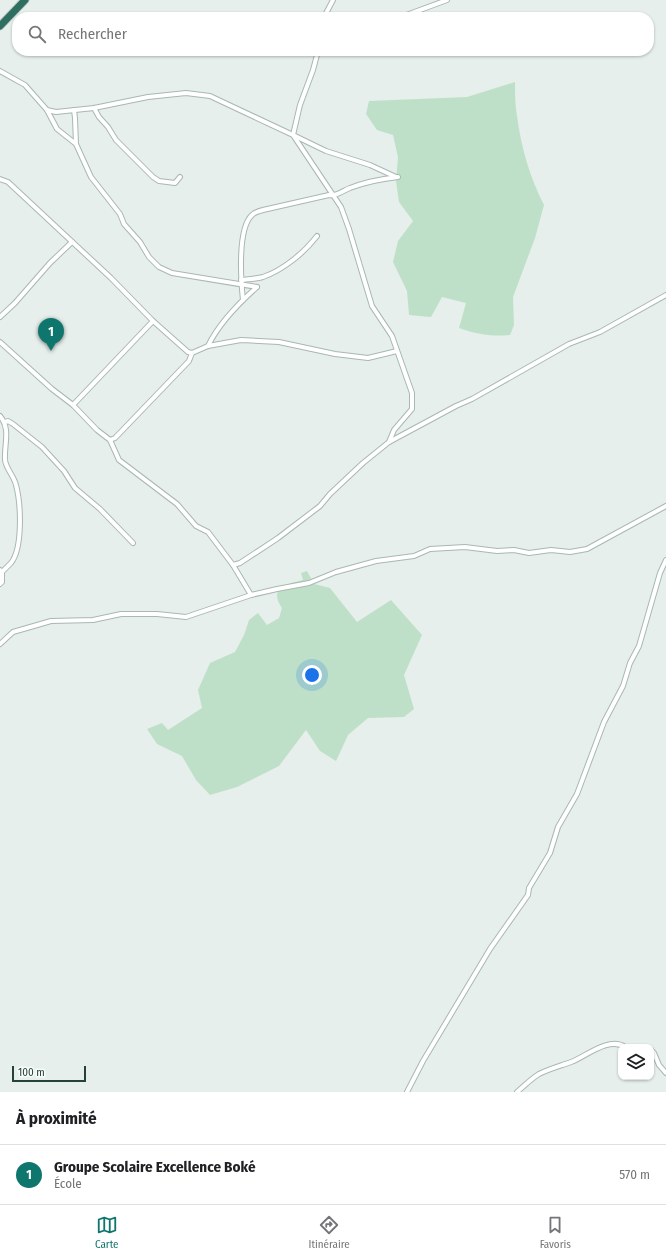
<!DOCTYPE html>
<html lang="fr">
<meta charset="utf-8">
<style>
:root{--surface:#fff;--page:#f6f6f6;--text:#202124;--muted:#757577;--line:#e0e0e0;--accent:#0f766e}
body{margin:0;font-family:"Fira Sans Condensed",sans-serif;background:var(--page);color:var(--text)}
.controls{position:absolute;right:12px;bottom:12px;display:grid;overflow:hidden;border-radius:8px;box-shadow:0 1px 3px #0004}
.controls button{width:36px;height:36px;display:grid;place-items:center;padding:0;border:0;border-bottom:1px solid var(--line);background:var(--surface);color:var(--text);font:20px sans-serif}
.scale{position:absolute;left:12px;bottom:10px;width:74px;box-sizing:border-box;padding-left:4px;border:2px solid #24423a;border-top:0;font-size:11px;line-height:14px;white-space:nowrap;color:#24423a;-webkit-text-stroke:3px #f7fbf9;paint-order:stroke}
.you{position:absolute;left:312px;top:675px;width:14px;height:14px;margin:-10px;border:3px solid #fff;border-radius:50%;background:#1a73e8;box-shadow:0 0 0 6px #1a73e833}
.badge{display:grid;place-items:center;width:26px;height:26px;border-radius:50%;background:var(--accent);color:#fff;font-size:13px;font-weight:700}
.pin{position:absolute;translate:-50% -33px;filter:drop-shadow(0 1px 2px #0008)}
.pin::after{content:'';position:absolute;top:21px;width:14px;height:12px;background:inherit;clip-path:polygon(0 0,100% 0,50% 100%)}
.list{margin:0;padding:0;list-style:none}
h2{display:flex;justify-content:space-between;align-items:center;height:52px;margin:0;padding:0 16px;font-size:17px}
h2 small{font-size:13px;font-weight:400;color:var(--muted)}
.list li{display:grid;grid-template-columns:26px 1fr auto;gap:12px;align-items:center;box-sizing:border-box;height:60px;padding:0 16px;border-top:1px solid var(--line)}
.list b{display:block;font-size:15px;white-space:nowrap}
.list p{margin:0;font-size:13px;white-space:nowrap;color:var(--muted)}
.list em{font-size:13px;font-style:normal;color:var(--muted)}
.icon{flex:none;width:22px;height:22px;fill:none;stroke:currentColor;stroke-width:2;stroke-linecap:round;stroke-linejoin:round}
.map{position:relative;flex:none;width:666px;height:1092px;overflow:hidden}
.search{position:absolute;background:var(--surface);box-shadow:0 1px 3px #0004;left:12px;right:12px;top:12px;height:44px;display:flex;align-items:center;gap:10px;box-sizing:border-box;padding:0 14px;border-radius:16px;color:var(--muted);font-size:15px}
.sheet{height:112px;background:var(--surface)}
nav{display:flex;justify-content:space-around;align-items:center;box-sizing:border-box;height:56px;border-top:1px solid var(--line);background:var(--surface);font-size:11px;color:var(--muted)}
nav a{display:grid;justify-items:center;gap:2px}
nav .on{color:var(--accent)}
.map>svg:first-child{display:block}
</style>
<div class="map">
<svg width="666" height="1092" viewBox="0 0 666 1092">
<rect width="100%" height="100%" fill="#e6efeb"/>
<!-- green -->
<g fill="#bfe0c8">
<path d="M515,82C515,94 515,105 517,116C521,147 530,178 544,205L535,238L513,297L514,325L510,335C491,337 476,334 459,328L466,303L442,297L431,317L409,315L407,291L393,262L398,241L413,221L399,202L396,181L398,157L393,135L377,130L366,114L369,101L467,97Z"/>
<path d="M307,571L314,584L330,588L357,622L391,600L422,635L404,675L414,709L404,717L368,718L348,735L336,761L320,751L306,730L279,766L237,787L210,795L196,780L182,756L157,744L147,729L162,723L168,730L202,708L198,690L210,663L235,652L244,635L249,620L258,613L267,625L279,618L282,608C268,588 287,584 303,580L301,573Z"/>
</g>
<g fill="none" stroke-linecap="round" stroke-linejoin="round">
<!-- street casing -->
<g stroke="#a8b8b2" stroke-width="6">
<g id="street">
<path d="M324,17L333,0"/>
<path d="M401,17L447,0"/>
<path d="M318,51L313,70L300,105L293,135L326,151L370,165L396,177"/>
<path d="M0,71L25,85L47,110L56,112L94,108L148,97L186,93L210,96L293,135L341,207L349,229L372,306L392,336L412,393V409L394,430L389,442"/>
<path d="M94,108L99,117L108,127L116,140L153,177L159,181L175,183L180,177"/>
<path d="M47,110L57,129L76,144"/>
<path d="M74,110L75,118L76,144L91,177L120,214L124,224L140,242L149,257L159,267L172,273L257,287"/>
<path d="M0,179L8,182L111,278L153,321L188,352L192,353L208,346L241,340L279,342L335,354L368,358L397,351"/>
<path d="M241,280C248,279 256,279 263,277C283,270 304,253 317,236"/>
<path d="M243,300C241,281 237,229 252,215C255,212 259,211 263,210L329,195C336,197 344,190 350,188C365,182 381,179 398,177"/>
<path d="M0,317L15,303L50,263L72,242"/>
<path d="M0,342L52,389L73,405L97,430L110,440L119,460L177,504L196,526L208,532L233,565L251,595"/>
<path d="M208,346C219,323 239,303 257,287"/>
<path d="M73,405L153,321"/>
<path d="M0,416C11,429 4,444 5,460C6,469 14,476 16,485C21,504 23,548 11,563C8,566 5,569 2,572"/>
<path d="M5,422L8,421L13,424L42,447L64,471L75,488L100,509L133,543"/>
<path d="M110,440L115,438L189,361L192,353"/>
<path d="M233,565L240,563L278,538L320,506L330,494L363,463L389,442L456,406L472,399L569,344L600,332L666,295"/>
<path d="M0,584L2,582V572L0,570"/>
<path d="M0,644L13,632L51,621L93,620L121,614H157L186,617L251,595L277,589L309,583L336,572L376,561L414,556L430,549L465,547L497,551L514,550L529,553L551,550L570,552L587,549L666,506"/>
<path d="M651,1050L654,1053L659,1065L666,1073"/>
<path d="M407,1092L423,1061L490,949L528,895L529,888L550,853L558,827L577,794L604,722L623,686L630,663L639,646L660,573L666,560"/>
<path d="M517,1092C524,1086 531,1079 539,1074C549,1069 560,1066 571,1062C585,1057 609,1036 625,1047"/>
</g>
</g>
<!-- highway casing -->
<g stroke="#c2cac8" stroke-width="9">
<path id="highway" d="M0,26L25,0"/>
</g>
<!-- street -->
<use href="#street" stroke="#fff" stroke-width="4"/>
<!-- highway -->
<use href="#highway" stroke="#2f6f62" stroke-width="7"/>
</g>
</svg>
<div class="controls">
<button><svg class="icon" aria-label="layers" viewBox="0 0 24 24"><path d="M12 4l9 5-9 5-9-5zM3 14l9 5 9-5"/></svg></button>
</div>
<div class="scale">100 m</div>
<div class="you"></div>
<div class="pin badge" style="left:51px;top:351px">1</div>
<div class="search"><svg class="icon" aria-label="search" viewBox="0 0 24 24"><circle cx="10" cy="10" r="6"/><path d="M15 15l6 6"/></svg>Rechercher</div>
</div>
<section class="sheet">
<h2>À proximité<small></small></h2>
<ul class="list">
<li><span class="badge">1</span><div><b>Groupe Scolaire Excellence Boké</b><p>École</p></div><em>570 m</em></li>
</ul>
</section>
<nav>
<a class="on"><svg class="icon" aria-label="map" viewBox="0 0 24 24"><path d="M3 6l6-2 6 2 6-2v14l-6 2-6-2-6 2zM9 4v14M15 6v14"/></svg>Carte</a>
<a><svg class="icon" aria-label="directions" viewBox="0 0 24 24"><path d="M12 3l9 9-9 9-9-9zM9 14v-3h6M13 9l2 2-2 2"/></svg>Itinéraire</a>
<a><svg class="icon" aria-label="saved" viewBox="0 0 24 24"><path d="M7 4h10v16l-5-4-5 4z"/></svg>Favoris</a>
</nav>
